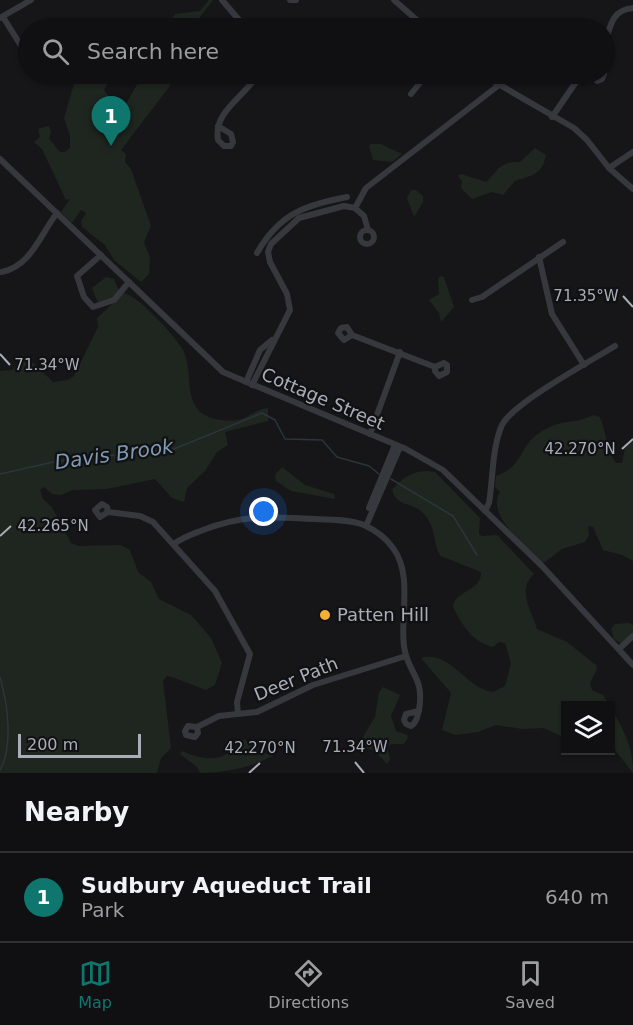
<!DOCTYPE html>
<meta charset="utf-8">
<style>
:root{--surface:#101012;--page:#19191b;--text:#f1f3f6;--muted:#9c9d9f;--line:#303032;--accent:#0f766e}
body{margin:0;font-family:"DejaVu Sans",sans-serif;background:var(--page);color:var(--text)}
.controls{position:absolute;right:18px;bottom:18px;display:grid;overflow:hidden;border-radius:0px;box-shadow:0 2px 4px #0004}
.controls button{width:54px;height:54px;display:grid;place-items:center;padding:0;border:0;border-bottom:2px solid var(--line);background:var(--surface);color:var(--text);font:30px sans-serif}
.scale{position:absolute;left:18px;bottom:15px;width:123px;box-sizing:border-box;padding-left:6px;border:3px solid #a8adb8;border-top:0;font-size:16px;line-height:21px;white-space:nowrap;color:#a8adb8;-webkit-text-stroke:4px #111113;paint-order:stroke}
.you{position:absolute;left:264px;top:512px;width:21px;height:21px;margin:-15px;border:4px solid #fff;border-radius:50%;background:#1a73e8;box-shadow:0 0 0 9px #1a73e833}
.badge{display:grid;place-items:center;width:39px;height:39px;border-radius:50%;background:var(--accent);color:#fff;font-size:20px;font-weight:700}
.pin{position:absolute;translate:-50% -50px;filter:drop-shadow(0 2px 3px #0008)}
.pin::after{content:'';position:absolute;top:32px;width:21px;height:18px;background:inherit;clip-path:polygon(0 0,100% 0,50% 100%)}
.list{margin:0;padding:0;list-style:none}
h2{display:flex;justify-content:space-between;align-items:center;height:78px;margin:0;padding:0 24px;font-size:26px}
h2 small{font-size:20px;font-weight:400;color:var(--muted)}
.list li{display:grid;grid-template-columns:39px 1fr auto;gap:18px;align-items:center;box-sizing:border-box;height:90px;padding:0 24px;border-top:2px solid var(--line)}
.list b{display:block;font-size:22px;white-space:nowrap}
.list p{margin:0;font-size:20px;white-space:nowrap;color:var(--muted)}
.list em{font-size:20px;font-style:normal;color:var(--muted)}
.icon{flex:none;width:33px;height:33px;fill:none;stroke:currentColor;stroke-width:2;stroke-linecap:round;stroke-linejoin:round}
.map{position:relative;flex:none;width:633px;height:773px;overflow:hidden}
.search{position:absolute;background:var(--surface);box-shadow:0 2px 4px #0004;left:18px;right:18px;top:18px;height:66px;display:flex;align-items:center;gap:15px;box-sizing:border-box;padding:0 21px;border-radius:33px;color:var(--muted);font-size:22px}
.sheet{height:168px;background:var(--surface)}
nav{display:flex;justify-content:space-around;align-items:center;box-sizing:border-box;height:84px;border-top:2px solid var(--line);background:var(--surface);font-size:16px;color:var(--muted)}
nav a{display:grid;justify-items:center;gap:3px}
nav .on{color:var(--accent)}
.map>svg:first-child{display:block}
</style>
<div class="map">
<svg width="633" height="773" viewBox="0 0 633 773">
<rect width="100%" height="100%" fill="#161618"/>
<!-- green -->
<g fill="#1e261f">
<path d="M209,0H213L199,18L213,28H167L175,14L200,11Z"/>
<path d="M77,74H113L104,90C114,100 106,114 115,123L143,74H179L121,150L126,154L125,162L131,169L151,226L144,242L150,258L149,274L141,282L114,260L105,245L82,227L81,221L86,213L81,210L72,223L61,212L70,199L66,200L42,149L34,142L40,137L38,129L49,126L51,131L49,139L60,152H65L70,148V136L64,118Z"/>
<path d="M371,144H381L402,154L392,162L373,160L369,146Z"/>
<path d="M535,148L546,155C542,176 531,175 515,181L503,195L492,192L472,199L461,188L462,181L458,176L461,174L486,182C498,172 498,161 520,162Z"/>
<path d="M411,190H416L423,196V202L414,217L407,198Z"/>
<path d="M440,276L444,277L454,307L441,322L439,313L429,300L439,294L438,280Z"/>
<path d="M106,277L114,279L119,291L112,298L98,303L92,288Z"/>
<path d="M124,293C139,296 175,336 183,350C196,376 178,414 221,420C247,424 250,410 268,408V421L225,432L228,445L217,452L205,471L187,488L184,502L172,498L155,479L107,489L73,490L61,495L52,494L44,487L40,490L43,499L52,507L71,543L78,546L120,545L130,550L138,572L151,582L159,599L191,615L211,638L222,663L215,685L206,690L172,677L167,676L163,681L171,748L161,758L157,773H0V371L12,370L26,356L53,382L68,380L74,376L98,327L97,318Z"/>
<path d="M593,415L600,417C606,431 607,451 616,463H622L625,448L633,437V561L622,555L603,550L593,527L588,526L589,535L585,542L562,549L545,562H542C527,547 485,515 500,492L495,487L496,476C525,465 517,449 538,434C561,417 572,426 593,415Z"/>
<path d="M282,467L305,485L334,494L335,499L291,491L276,481L275,475Z"/>
<path d="M428,471L435,472L480,518L479,534L482,536L497,535L534,574C516,590 532,611 537,629L567,642L596,665L597,669L590,683L592,690L603,695L609,705L566,706L565,738L544,728L522,729L496,725L478,732L455,735L442,730L451,693L421,658C450,649 466,689 493,692L505,686L511,663L505,643L499,642L493,647C473,643 462,625 453,607C454,591 482,591 481,572L441,556C433,547 437,526 422,512C411,502 397,507 392,490C401,478 413,471 428,471Z"/>
<path d="M629,623L633,625V634L622,644L614,639L611,629L615,624Z"/>
<path d="M383,687L400,695L391,716L396,731L407,735L408,738L404,744H391L387,748L390,759L387,764L375,751L358,745L375,717L379,692Z"/>
<path d="M610,708C624,728 633,748 633,773L611,745Z"/>
<path d="M244,739L259,751L273,756C251,767 225,773 200,773L197,767L180,754L182,751C210,763 225,761 244,739Z"/>
</g>
<g fill="none" stroke-linecap="round" stroke-linejoin="round">
<!-- stream -->
<g stroke="#2c353c" stroke-width="1.5">
<path d="M0,474L58,461L174,449L262,413L275,420L285,439L322,440L337,457L369,466L379,474"/>
<path d="M391,479L453,516L477,555"/>
<path d="M0,677C7,702 14,745 0,770"/>
</g>
<!-- minor -->
<g stroke="#37383d" stroke-width="6">
<path d="M222,0L246,28"/>
<path d="M290,0H296"/>
<path d="M394,0L426,28"/>
<path d="M3,17L28,57"/>
<path d="M0,18L31,0"/>
<path d="M604,47C610,29 610,10 633,8"/>
<path d="M481,74L574,128L587,140L609,168L633,189"/>
<path d="M590,74L597,81L602,79L604,74"/>
<path d="M411,94L427,74"/>
<path d="M552,117L576,82L591,75"/>
<path d="M218,126L231,134L233,142L231,146H224L218,140C213,111 245,97 258,74"/>
<path d="M0,159L223,372L406,449L443,470L542,566L633,665"/>
<path d="M609,168L633,152"/>
<path d="M355,208L364,216L368,230"/>
<circle cx="367" cy="237" r="7"/>
<path d="M257,253C279,214 305,205 347,197"/>
<path d="M101,255L77,276L84,297L93,307L114,300L129,282"/>
<path d="M539,257L552,314L584,365"/>
<path d="M2,272C31,266 40,235 57,213"/>
<path d="M472,300L482,297L563,242"/>
<path d="M352,335L344,340L338,333L341,328L347,327L352,335L435,367V371L439,376L447,372V365L444,363L435,367"/>
<path d="M246,382L260,350L272,340"/>
<path d="M252,385L290,310L287,294L270,262L268,252L271,244L299,218L344,206L355,208L366,188L499,85"/>
<path d="M370,434L400,352"/>
<path d="M369,508L395,445"/>
<path d="M485,511L489,503C493,479 492,447 502,425C513,403 591,361 615,346"/>
<path d="M108,512L107,507L102,504L95,510L100,517L108,512L140,516L153,522L215,591L250,654L237,702L238,714"/>
<path d="M366,526L400,447"/>
<path d="M174,544C183,537 193,534 203,530C246,514 270,517 315,519C331,520 349,519 364,525C375,530 386,538 393,548C413,575 400,616 404,646C407,673 425,676 419,710C417,717 417,722 411,726L406,724L404,720L406,714L419,711"/>
<path d="M619,649L633,636"/>
<path d="M197,727L198,733L195,737L186,735L185,731L188,726L197,727L219,716L257,712L313,685L406,656"/>
</g>
</g>
<!-- ticks -->
<path fill="none" stroke="#a8adb8" stroke-width="2" d="M623,296L633,307M0,354L10,365M622,449L633,439M0,536L11,526M355,762L364,773M249,773L260,763"/>
<!-- markers -->
<circle fill="#f2b134" stroke="#111113" stroke-width="2" cx="325" cy="615" r="6"/>
<g text-anchor="middle" stroke-width="4.5" stroke-linejoin="round" paint-order="stroke">
<!-- street labels -->
<g font-size="18" fill="#a8adb8" stroke="#111113">
<text transform="translate(323 399) rotate(23)" y="6">Cottage Street</text>
<text transform="translate(296 679) rotate(-22)" y="6">Deer Path</text>
</g>
<!-- poi labels -->
<g font-size="18" fill="#a8adb8" stroke="#111113" text-anchor="start">
<text x="337" y="621">Patten Hill</text>
</g>
<!-- water labels -->
<g font-size="20" font-style="italic" fill="#7f9bb3" stroke="#111113">
<text transform="translate(114 454) rotate(-8)" y="7">Davis Brook</text>
</g>
</g>
<g font-size="15" text-anchor="middle" fill="#a8adb8" stroke="#111113" stroke-width="4.5" stroke-linejoin="round" paint-order="stroke">
<text x="586" y="301">71.35°W</text>
<text x="47" y="370">71.34°W</text>
<text x="580" y="454">42.270°N</text>
<text x="53" y="531">42.265°N</text>
<text x="355" y="752">71.34°W</text>
<text x="260" y="753">42.270°N</text>
</g>
</svg>
<div class="controls">
<button><svg class="icon" aria-label="layers" viewBox="0 0 24 24"><path d="M12 4l9 5-9 5-9-5zM3 14l9 5 9-5"/></svg></button>
</div>
<div class="scale">200 m</div>
<div class="you"></div>
<div class="pin badge" style="left:111px;top:146px">1</div>
<div class="search"><svg class="icon" aria-label="search" viewBox="0 0 24 24"><circle cx="10" cy="10" r="6"/><path d="M15 15l6 6"/></svg>Search here</div>
</div>
<section class="sheet">
<h2>Nearby<small></small></h2>
<ul class="list">
<li><span class="badge">1</span><div><b>Sudbury Aqueduct Trail</b><p>Park</p></div><em>640 m</em></li>
</ul>
</section>
<nav>
<a class="on"><svg class="icon" aria-label="map" viewBox="0 0 24 24"><path d="M3 6l6-2 6 2 6-2v14l-6 2-6-2-6 2zM9 4v14M15 6v14"/></svg>Map</a>
<a><svg class="icon" aria-label="directions" viewBox="0 0 24 24"><path d="M12 3l9 9-9 9-9-9zM9 14v-3h6M13 9l2 2-2 2"/></svg>Directions</a>
<a><svg class="icon" aria-label="saved" viewBox="0 0 24 24"><path d="M7 4h10v16l-5-4-5 4z"/></svg>Saved</a>
</nav>
